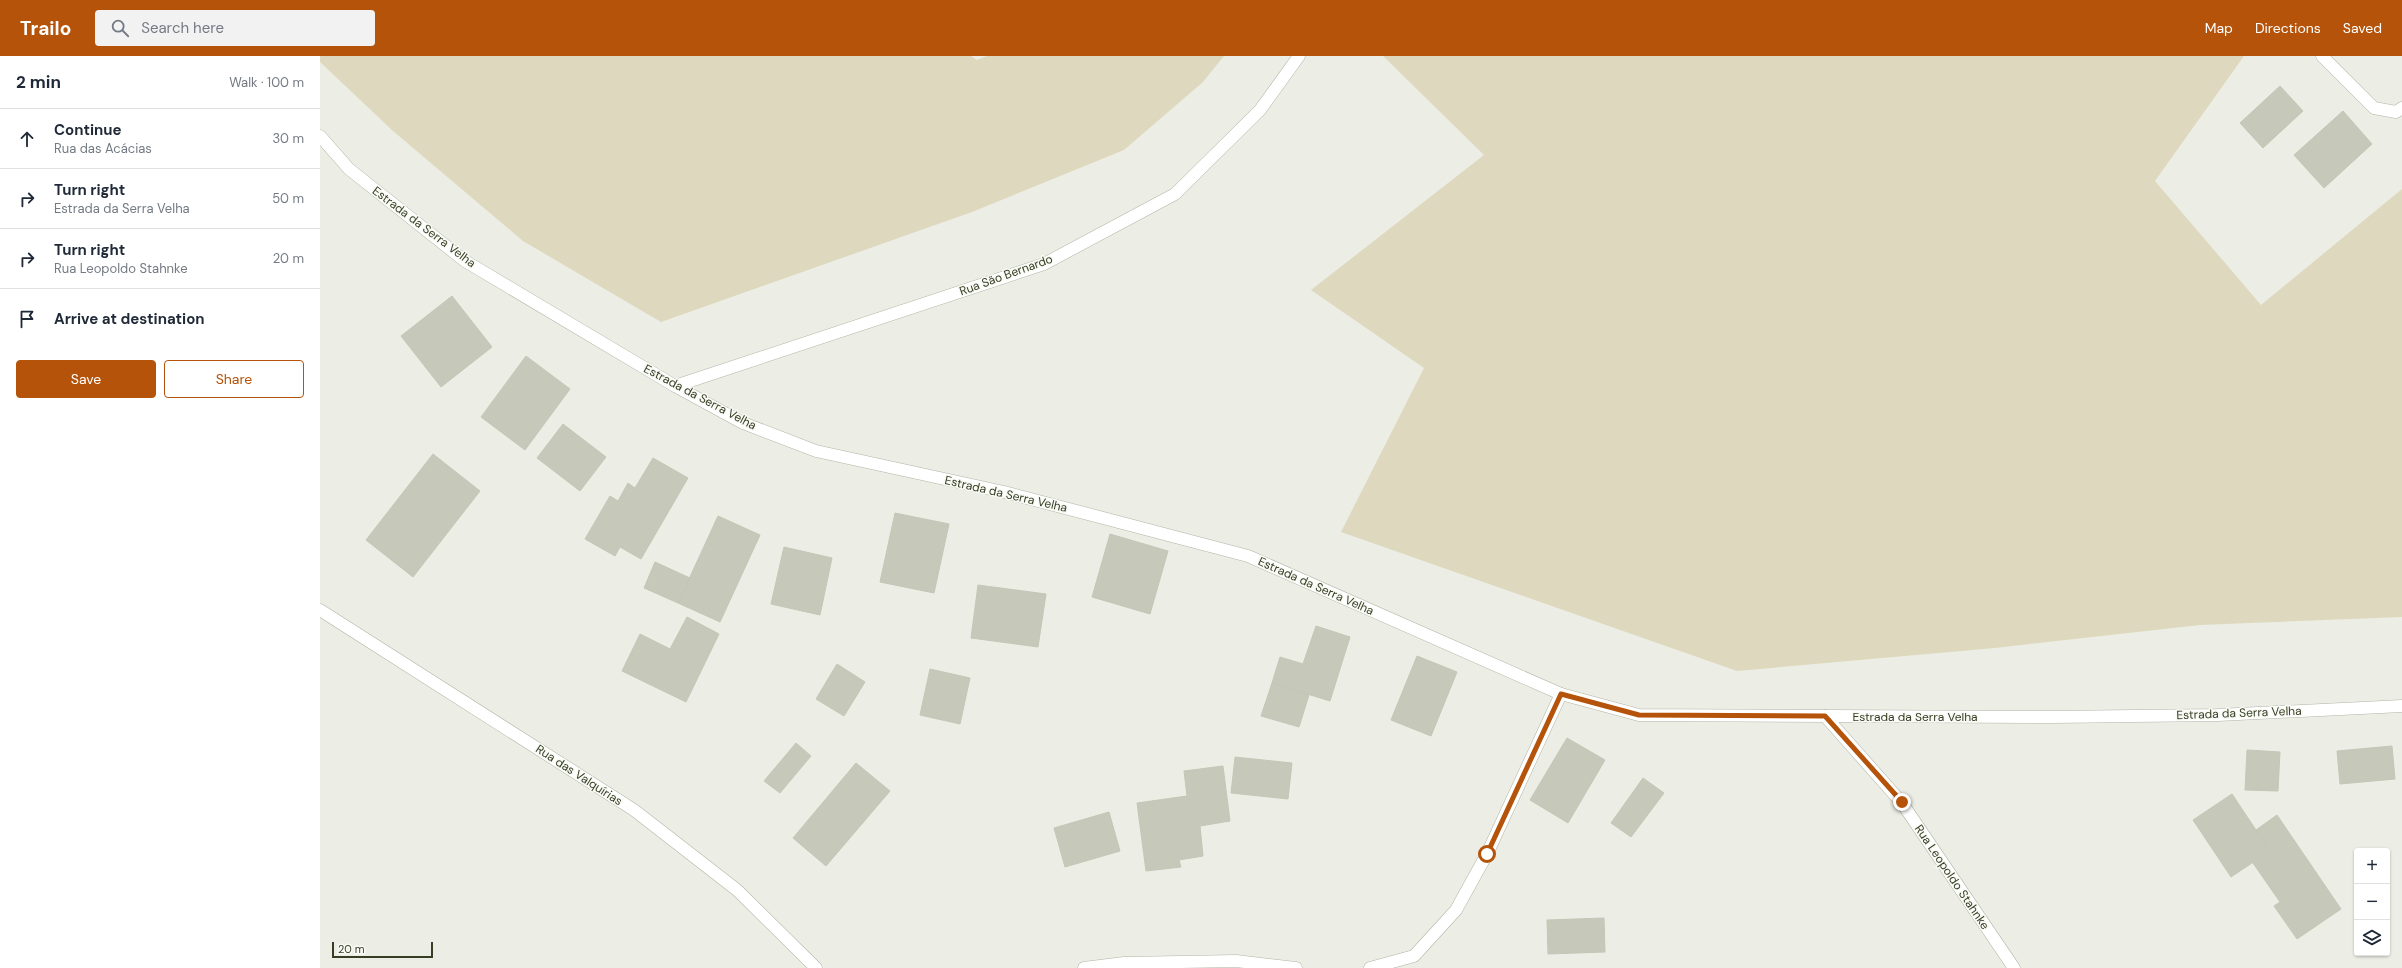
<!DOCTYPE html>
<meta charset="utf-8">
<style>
:root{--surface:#fff;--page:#f2f2f3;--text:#1f2937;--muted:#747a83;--line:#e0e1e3;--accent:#b45309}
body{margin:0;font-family:"DM Sans",sans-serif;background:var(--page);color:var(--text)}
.controls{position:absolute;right:12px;bottom:12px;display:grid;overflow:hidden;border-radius:4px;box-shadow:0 1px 3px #0004}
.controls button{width:36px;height:36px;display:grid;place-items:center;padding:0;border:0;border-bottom:1px solid var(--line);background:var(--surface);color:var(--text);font:20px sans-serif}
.scale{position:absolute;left:12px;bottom:10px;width:101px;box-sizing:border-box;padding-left:4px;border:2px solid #363f24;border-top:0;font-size:11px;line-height:14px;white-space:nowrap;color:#363f24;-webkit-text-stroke:3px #f9faf5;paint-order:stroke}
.stop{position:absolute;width:12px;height:12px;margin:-9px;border:3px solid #b45309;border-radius:50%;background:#fff}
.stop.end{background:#b45309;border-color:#fff;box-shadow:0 1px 4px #0008}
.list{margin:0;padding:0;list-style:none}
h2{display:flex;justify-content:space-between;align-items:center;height:52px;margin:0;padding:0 16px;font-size:17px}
h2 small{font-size:13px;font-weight:400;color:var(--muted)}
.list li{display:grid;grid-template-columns:26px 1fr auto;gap:12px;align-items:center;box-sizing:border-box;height:60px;padding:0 16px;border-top:1px solid var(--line)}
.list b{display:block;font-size:15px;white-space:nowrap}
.list p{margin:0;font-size:13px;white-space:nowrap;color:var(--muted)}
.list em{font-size:13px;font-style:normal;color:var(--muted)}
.actions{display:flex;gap:8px;padding:12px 16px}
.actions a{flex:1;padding:9px 0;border:1px solid var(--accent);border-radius:4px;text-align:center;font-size:14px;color:var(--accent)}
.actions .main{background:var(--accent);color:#fff}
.icon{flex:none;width:22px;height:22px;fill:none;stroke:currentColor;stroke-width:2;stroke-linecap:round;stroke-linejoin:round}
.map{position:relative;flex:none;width:2082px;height:912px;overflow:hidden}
header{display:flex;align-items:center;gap:24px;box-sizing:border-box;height:56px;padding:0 20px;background:var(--accent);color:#fff}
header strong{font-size:19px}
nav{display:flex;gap:22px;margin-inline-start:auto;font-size:14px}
.search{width:280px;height:36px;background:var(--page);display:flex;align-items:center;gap:10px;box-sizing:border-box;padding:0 14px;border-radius:4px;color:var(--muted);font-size:15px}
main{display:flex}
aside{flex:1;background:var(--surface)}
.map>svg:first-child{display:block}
</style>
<header>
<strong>Trailo</strong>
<div class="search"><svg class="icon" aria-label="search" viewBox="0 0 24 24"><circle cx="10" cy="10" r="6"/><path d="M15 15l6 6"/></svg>Search here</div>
<nav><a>Map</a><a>Directions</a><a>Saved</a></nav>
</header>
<main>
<aside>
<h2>2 min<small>Walk · 100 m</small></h2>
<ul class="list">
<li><svg class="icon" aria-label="ahead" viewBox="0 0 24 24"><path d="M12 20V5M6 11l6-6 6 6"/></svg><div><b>Continue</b><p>Rua das Acácias</p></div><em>30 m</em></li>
<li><svg class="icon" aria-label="right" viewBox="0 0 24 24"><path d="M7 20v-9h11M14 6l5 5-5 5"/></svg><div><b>Turn right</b><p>Estrada da Serra Velha</p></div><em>50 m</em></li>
<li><svg class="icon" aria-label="right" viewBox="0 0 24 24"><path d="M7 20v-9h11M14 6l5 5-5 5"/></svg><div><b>Turn right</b><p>Rua Leopoldo Stahnke</p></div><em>20 m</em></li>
<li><svg class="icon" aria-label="arrive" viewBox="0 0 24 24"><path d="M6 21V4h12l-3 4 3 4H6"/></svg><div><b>Arrive at destination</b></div></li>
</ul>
<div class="actions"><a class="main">Save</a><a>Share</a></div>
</aside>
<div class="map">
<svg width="2082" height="912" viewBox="0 0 2082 912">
<rect width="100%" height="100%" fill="#ecede4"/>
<!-- green -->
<g fill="#ded9be">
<path d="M0,0H651L657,4L667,0H904L883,26L804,94L652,156L341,266L203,185L73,75L0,6Z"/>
<path d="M1063,0H1924L1835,125L1941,249L2082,133V561L1880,569L1675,592L1417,615L1021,476L1104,312L991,234L1164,99Z"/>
</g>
<!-- building -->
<g fill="#c6c8ba" stroke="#c4c7b7">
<path d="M1960,30L1983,55L1943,92L1920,67Z"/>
<path d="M2023,55L2052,88L2004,132L1974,99Z"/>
<path d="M132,240L172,291L121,331L81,280Z"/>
<path d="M206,300L250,333L205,394L161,361Z"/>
<path d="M243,368L286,401L260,435L217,402Z"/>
<path d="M113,398L160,435L93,521L46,484Z"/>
<path d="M333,402L368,422L321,503L300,491L295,500L265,483L290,440L298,445L308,427L315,432Z"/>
<path d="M575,457L629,468L614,537L560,526Z"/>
<path d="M398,460L440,479L400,566L358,547Z"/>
<path d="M790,478L848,495L830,558L772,541Z"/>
<path d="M464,491L512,502L500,559L451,548Z"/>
<path d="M335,506L370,522L358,547L324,532Z"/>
<path d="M658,529L726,538L718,591L651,582Z"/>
<path d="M367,561L399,578L366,646L302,615L320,578L350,593Z"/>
<path d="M996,570L1030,581L1010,645L952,627L960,601L983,608Z"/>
<path d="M1097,600L1137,616L1111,680L1071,664Z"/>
<path d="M517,608L545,626L524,660L496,643Z"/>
<path d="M610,613L650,622L640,668L600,659Z"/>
<path d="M952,627L989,639L979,671L941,660Z"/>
<path d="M1247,682L1285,704L1248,767L1210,744Z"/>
<path d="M476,687L491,700L460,737L444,725Z"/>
<path d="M2072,690L2075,723L2020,728L2017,695Z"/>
<path d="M1927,694L1960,696L1958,735L1925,734Z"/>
<path d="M915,701L972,707L968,743L911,737Z"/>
<path d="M536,707L570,735L506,810L473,782Z"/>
<path d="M903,710L910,765L880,770L883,800L859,804L861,811L826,815L817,747L867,740L864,715Z"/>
<path d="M1323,722L1344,737L1311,781L1291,767Z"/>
<path d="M1912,738L1950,795L1911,821L1873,764Z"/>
<path d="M789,756L800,795L745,811L734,772Z"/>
<path d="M1957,759L2021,853L1977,883L1954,850L1960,846L1933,807L1950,795L1936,774Z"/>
<path d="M1284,862L1285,896L1228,898L1227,864Z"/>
</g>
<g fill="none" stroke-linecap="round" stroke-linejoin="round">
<!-- minor casing -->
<g stroke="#b2b5a7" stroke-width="13">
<g id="minor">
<path d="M2002,0L2054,52L2076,56L2082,52"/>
<path d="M0,80L29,113L145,205L355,330L423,367L496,395L684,436L928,500L1241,638L1319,659L1733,661L1898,659L2082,650"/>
<path d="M355,330L724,208L855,138L940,54L979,0"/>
<path d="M0,554L314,754L417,834L496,912"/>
<path d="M1505,660L1582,747L1694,912"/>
<path d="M764,912L804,907L916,905L976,912"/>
<path d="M1050,912L1094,900L1136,854L1167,798L1241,638"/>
</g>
</g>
<!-- minor -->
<use href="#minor" stroke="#fff" stroke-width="12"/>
</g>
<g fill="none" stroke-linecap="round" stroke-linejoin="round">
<!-- route -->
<path stroke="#b45309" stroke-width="5" d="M1167,798L1241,638L1319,659L1505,660L1582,746"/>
</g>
<g text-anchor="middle" stroke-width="3" stroke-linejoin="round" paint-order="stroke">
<!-- street labels -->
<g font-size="12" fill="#363f24" stroke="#f9faf5">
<text transform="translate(104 171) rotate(37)" y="4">Estrada da Serra Velha</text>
<text transform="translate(686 219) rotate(-20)" y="4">Rua São Bernardo</text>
<text transform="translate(380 341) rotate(28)" y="4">Estrada da Serra Velha</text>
<text transform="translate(686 438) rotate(13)" y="4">Estrada da Serra Velha</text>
<text transform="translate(996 530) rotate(24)" y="4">Estrada da Serra Velha</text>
<text transform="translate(1919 657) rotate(-2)" y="4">Estrada da Serra Velha</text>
<text x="1595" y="665">Estrada da Serra Velha</text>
<text transform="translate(259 719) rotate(33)" y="4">Rua das Valquírias</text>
<text transform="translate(1632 821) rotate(56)" y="4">Rua Leopoldo Stahnke</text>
</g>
</g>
</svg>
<div class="controls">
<button>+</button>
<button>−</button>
<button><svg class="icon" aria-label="layers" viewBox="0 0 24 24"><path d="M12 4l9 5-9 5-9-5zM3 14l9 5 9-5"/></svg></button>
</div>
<div class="scale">20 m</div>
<div class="stop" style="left:1167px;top:798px"></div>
<div class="stop end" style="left:1582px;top:746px"></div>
</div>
</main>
